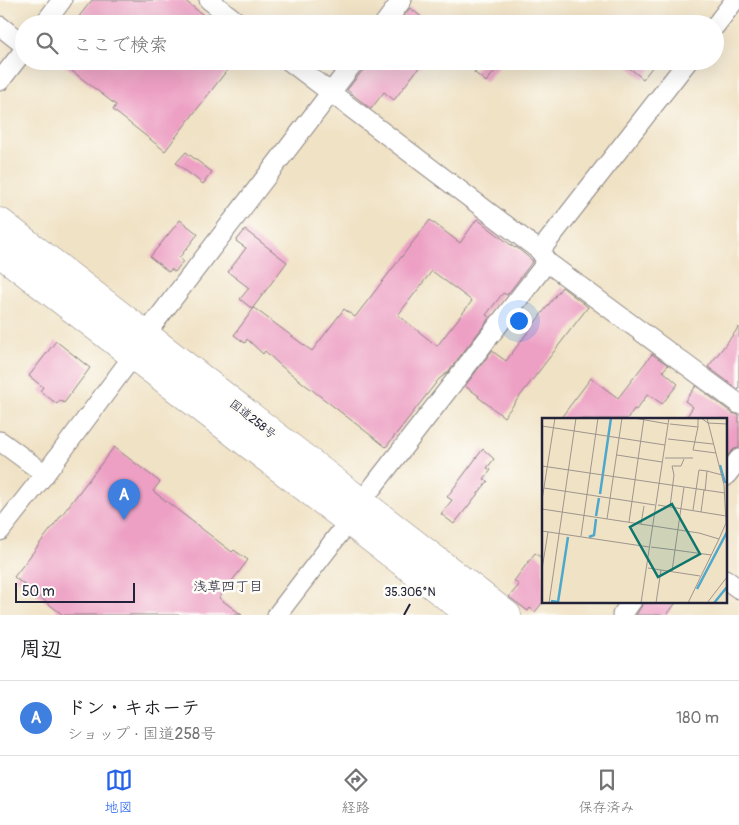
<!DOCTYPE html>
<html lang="ja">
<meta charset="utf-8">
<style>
:root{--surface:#fff;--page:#f6f6f6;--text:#202124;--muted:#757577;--line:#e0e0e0;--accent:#2563eb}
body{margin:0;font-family:Pangolin,"Klee One",sans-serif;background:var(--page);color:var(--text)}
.scale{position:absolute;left:15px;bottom:12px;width:120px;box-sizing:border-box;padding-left:5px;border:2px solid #22223b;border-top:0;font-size:14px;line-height:18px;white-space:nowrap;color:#22223b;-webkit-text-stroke:4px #fdfcf7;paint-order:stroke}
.you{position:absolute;left:518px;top:320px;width:18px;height:18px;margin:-12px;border:4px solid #fff;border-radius:50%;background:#1a73e8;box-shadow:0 0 0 8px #1a73e833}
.badge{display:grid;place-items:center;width:32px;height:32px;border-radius:50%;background:var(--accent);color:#fff;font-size:16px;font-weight:700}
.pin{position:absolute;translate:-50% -41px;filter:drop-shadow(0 1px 2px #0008)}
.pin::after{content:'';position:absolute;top:26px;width:18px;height:15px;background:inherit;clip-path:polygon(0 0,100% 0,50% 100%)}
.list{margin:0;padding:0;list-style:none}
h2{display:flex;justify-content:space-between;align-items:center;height:65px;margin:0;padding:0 20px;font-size:21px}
h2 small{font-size:16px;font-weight:400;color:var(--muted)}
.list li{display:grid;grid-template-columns:32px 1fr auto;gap:15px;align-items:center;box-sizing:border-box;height:75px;padding:0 20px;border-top:1px solid var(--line)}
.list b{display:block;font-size:19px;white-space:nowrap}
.list p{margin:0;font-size:16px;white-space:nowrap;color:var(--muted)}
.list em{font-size:16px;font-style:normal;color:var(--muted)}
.icon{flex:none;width:28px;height:28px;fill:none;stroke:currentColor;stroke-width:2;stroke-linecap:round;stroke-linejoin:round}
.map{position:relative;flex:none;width:739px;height:615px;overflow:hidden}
.search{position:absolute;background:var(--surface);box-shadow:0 5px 20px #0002;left:15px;right:15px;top:15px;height:55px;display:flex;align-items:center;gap:12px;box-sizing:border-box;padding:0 18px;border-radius:28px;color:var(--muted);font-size:19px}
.sheet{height:140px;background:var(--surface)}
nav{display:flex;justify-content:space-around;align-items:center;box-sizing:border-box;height:70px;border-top:1px solid var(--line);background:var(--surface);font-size:14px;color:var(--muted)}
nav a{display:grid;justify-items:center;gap:2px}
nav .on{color:var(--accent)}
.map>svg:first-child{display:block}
</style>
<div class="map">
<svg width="739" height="615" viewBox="0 0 739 615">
<rect width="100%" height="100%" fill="#fdfcf7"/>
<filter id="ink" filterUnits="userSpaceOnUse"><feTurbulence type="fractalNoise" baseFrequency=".02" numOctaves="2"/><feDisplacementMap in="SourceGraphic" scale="10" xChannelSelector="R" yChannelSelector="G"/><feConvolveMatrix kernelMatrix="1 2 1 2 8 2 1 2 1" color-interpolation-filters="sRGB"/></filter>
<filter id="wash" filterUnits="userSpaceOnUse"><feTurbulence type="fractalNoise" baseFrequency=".0096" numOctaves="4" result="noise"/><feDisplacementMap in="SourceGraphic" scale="20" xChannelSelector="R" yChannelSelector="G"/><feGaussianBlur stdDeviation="1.12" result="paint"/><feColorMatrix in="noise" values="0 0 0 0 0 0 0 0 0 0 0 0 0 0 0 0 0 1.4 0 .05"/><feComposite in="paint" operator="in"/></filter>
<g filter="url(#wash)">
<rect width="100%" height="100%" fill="#f0e2c5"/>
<g id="blocks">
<!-- building -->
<g fill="#eda0c4" fill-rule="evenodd">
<path d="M92,0H184L215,24H73Z"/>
<path d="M410,8L431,24H398Z"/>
<path d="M59,61H234L165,151L113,110L116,105Z"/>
<path d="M370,61H424L394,100L384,92L371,109L347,90Z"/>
<path d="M482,61H503L486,82L474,72Z"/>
<path d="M621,61H657L643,79Z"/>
<path d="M186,152L212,172L203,184L176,163Z"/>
<path d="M477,219L515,248L516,247L533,261L507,295L503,293L486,315L489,317L486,323L447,373L439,379L386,447L281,366L265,351L263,354L247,339L245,343L234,335L254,308L312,351L344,309L355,317L430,220L460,243ZM432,271L472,301L437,346L398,315Z"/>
<path d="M180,220L198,234L179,258L183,261L175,272L171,269L169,272L150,257Z"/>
<path d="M245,230L287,262L252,309L240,299L249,288L228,272L246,248L236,241Z"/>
<path d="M562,287L588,307L504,417L478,397L479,396L465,386L492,351L506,361Z"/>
<path d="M739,327V390L708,367Z"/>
<path d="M56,341L90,368L64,403L60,400L57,404L40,391L43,387L29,376Z"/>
<path d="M652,354L668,365L663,371L678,384L662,404L648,394L636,410L634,409L627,419H560L591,378L618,398Z"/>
<path d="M696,386L732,413L739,415V448L734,449L725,458V419H685L693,407L685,401Z"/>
<path d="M114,447L160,482L153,491L232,552L234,550L248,560L219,598L242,615H63L14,577Z"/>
<path d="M483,449L494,459L487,468L491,470L484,479L488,481L454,524L441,514L452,500L447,497Z"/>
<path d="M535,553L543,559V602L535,612L530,608L528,611L509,597L519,585L514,581Z"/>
<path d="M643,601H677L667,615H636L641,607Z"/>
</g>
</g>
</g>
<g filter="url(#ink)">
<use href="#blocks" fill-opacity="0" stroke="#898280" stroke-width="1"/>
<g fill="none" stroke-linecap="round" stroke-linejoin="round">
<!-- minor casing -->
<g stroke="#898280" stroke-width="21">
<g id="minor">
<path d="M209,0L240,24"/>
<path d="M44,24L62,0"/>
<path d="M384,24L402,0"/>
<path d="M0,26L24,45"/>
<path d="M715,26L735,0"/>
<path d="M289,61L540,251L547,262L739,404"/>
<path d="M0,81L24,50"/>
<path d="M540,251L688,61"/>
<path d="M0,441L45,474"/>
<path d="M725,477L739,459"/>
<path d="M361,502L547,262"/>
<path d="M0,531L45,474L133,356L145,335L355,61"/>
<path d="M725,579L739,589"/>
<path d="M277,615L349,521"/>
<path d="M622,615L632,601"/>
</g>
</g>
<!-- highway casing -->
<g stroke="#898280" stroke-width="29">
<g id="highway">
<path d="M0,222L507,615"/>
<path d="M0,253L471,615"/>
</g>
</g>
<!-- minor -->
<use href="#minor" stroke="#fff" stroke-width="19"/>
<!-- highway -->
<use href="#highway" stroke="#fff" stroke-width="28"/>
</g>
</g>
<!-- ticks -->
<path fill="none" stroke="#22223b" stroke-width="2" d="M404,615L410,604"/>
<g text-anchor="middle" stroke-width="5" stroke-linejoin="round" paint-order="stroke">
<!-- street labels -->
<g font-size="12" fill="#22223b" stroke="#fdfcf7">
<text transform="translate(253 419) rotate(38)" y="4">国道258号</text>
</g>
<!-- neighbourhood labels -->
<g font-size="14" fill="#22223b" stroke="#fdfcf7">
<text x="228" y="591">浅草四丁目</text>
</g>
</g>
<!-- overview -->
<g transform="translate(542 418)">
<rect width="185" height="185" fill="#f0e2c5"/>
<path fill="none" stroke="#4da8cb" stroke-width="2.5" d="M178,47L183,65M58,76L69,0M54,98L57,80M47,119L52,117L54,101M155,171L185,114M9,183L16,184L26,119M172,185L185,169"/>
<path fill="none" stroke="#9e958e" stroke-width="1" d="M92,0L126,6M159,0L166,5L185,6M128,6L156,9V0M0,8L123,27M156,9L151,32L174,35M126,21L171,26M75,37L120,44M123,40H151M0,48L183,75M2,70L113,87M163,73L165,53L180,57M0,82L13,0M116,87L184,98M128,89L132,57L130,48H139L142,41M0,91L157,115L177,121L184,105L182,67L165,0M151,92L157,52L165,53M159,94L162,72M65,101L80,0M87,104L102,0M99,106L102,88M0,113L107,129M39,118L56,0M109,129L133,132M133,132L169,137M106,150L158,158M0,151L6,114M130,153L142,69M7,185L34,0M99,185L127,0M114,185L119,152M146,185L177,121M165,185L185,159"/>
<path fill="#0f766e" fill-opacity="0.15" stroke="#0f766e" stroke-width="2.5" d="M130,86L158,136L116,159L88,109Z"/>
<rect width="185" height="185" fill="none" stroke="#22223b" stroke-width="2.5"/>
</g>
<g font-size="12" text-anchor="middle" fill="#22223b" stroke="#fdfcf7" stroke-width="5" stroke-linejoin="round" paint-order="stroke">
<text x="410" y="596">35.306°N</text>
</g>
</svg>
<div class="scale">50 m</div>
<div class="you"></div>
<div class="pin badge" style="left:124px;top:520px;background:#3f7fe0">A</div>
<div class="search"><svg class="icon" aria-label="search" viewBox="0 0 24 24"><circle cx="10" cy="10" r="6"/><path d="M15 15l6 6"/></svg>ここで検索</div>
</div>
<section class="sheet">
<h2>周辺<small></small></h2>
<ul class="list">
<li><span class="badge" style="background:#3f7fe0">A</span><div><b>ドン・キホーテ</b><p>ショップ · 国道258号</p></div><em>180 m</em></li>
</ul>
</section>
<nav>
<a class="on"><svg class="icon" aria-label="map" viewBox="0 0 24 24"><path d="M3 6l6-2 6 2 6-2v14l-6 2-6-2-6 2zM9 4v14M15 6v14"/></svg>地図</a>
<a><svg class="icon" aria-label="directions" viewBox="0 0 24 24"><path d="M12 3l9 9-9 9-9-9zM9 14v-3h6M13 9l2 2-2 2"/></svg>経路</a>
<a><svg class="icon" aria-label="saved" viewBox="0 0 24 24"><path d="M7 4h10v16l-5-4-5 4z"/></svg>保存済み</a>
</nav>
